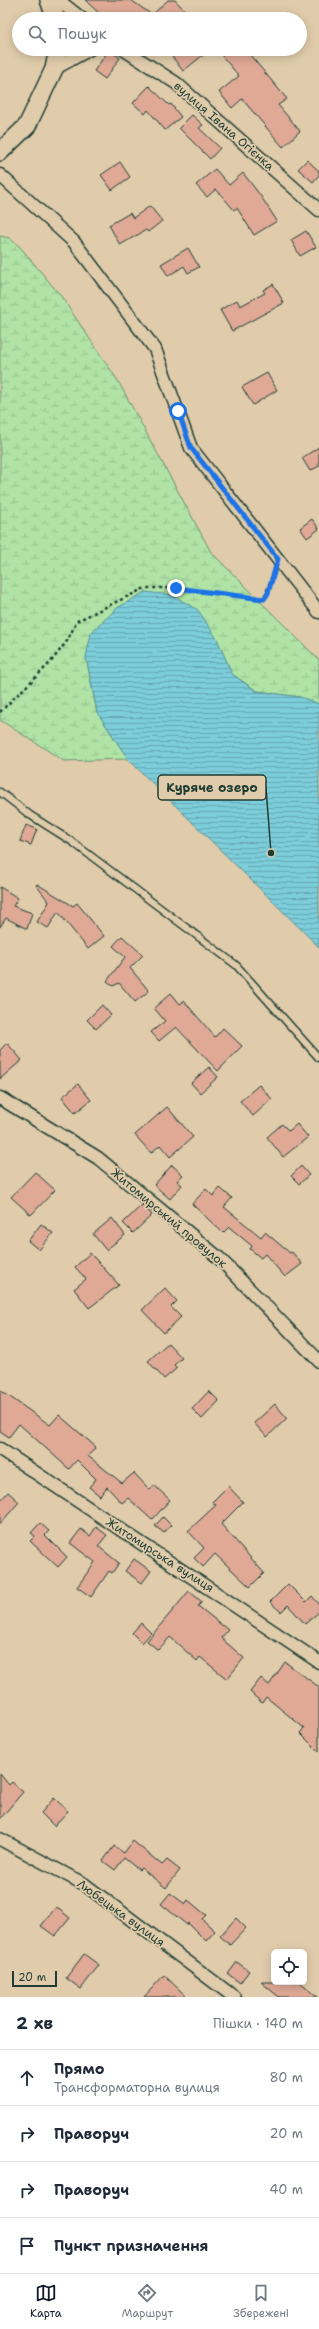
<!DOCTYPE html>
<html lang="uk">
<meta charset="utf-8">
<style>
:root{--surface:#fff;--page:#f2f2f3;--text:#1f2937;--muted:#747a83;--line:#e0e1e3;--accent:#111827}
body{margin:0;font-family:"Shantell Sans",sans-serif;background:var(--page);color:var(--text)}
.controls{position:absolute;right:12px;bottom:12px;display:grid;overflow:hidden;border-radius:6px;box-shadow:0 2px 10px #0003}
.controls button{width:36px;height:36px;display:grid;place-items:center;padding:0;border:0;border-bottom:1px solid var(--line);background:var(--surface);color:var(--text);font:20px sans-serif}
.scale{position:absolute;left:12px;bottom:10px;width:45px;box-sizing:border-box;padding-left:4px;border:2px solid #1f3d34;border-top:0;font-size:11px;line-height:14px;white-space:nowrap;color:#1f3d34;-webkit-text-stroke:3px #e0ccab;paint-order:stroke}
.stop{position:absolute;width:12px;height:12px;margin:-9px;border:3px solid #1a73e8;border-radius:50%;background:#fff}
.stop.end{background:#1a73e8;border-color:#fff;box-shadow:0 1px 4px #0008}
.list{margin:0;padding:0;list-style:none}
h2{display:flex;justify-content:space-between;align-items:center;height:52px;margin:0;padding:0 16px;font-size:17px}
h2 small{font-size:13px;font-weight:400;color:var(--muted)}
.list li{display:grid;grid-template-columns:26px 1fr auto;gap:12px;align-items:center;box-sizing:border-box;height:56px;padding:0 16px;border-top:1px solid var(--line)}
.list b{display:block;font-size:15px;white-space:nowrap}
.list p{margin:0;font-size:13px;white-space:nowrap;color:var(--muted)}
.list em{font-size:13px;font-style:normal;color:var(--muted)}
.icon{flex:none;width:22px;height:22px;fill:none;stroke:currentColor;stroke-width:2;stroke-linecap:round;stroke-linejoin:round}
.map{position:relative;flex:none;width:319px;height:1997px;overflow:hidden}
.search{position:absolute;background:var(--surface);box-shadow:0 2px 10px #0003;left:12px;right:12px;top:12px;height:44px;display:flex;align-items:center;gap:10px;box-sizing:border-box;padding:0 14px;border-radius:22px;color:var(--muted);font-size:15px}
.sheet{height:276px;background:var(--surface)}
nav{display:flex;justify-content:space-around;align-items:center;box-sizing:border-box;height:56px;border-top:1px solid var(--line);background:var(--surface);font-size:11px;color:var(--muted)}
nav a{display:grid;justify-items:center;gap:2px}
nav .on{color:var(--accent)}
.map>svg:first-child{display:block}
</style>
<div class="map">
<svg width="319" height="1997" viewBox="0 0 319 1997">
<defs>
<pattern id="wetland-marsh" width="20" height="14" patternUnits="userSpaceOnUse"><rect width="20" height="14" fill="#b0e3a5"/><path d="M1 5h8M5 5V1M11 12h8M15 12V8" fill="none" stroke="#97c48f"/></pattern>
<pattern id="water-rules" width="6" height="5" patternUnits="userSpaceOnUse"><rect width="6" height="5" fill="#7dcdda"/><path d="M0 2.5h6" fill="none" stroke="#66a8b2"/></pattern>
</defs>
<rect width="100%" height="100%" fill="#e0ccab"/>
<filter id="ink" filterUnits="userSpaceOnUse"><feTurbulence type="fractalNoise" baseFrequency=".025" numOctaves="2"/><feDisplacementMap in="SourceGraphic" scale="8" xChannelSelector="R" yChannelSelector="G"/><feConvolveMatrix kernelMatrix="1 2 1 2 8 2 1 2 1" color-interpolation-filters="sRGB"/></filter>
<g filter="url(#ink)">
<!-- wetland -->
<path fill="url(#wetland-marsh)" stroke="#68906c" d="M0,236L9,238L20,247L61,296L118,381L211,552L319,660V704L300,697L257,691L232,674L217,639L86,657L97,712L128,759L64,761L0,720Z"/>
<!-- water -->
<path fill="url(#water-rules)" stroke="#579398" d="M145,592L172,595L198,610L217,639L232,674L256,691L300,697L319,704V947L128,759L97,712L86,657L91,633L117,608Z"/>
<!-- building -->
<g fill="#dfa996" stroke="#1f3d34">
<path d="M85,0H131L152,15L168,0H175L193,19H110L102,13L101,15Z"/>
<path d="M179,49H211L183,71L171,55Z"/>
<path d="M216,49H245L287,99L278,105L300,131L283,147L242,99L232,108L219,92L239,76Z"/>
<path d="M109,50L120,58L105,79L94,71Z"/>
<path d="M149,86L169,105L171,104L181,117L165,130L148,110L145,114L133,103Z"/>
<path d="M192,115L203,125L199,128L220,148L210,159L179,128Z"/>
<path d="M307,160L319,171V175L313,182L298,169Z"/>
<path d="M120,162L130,177L112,190L101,175Z"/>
<path d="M215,169L229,185L243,173L260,195L277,221L254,235L237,208L234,210L216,189L207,197L196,185Z"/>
<path d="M150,206L162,221L148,232L146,230L120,245L109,225L130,213L133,218Z"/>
<path d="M306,231L316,247L300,256L291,240Z"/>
<path d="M188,248L199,267L188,273L184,266L168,276L161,264Z"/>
<path d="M273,284L284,303L232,331L220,310L237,300L240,306L265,293L263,290Z"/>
<path d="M267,373L277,390L253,405L242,387Z"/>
<path d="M319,447V466L310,471L302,458Z"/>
<path d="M312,519L319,529L307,538L300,528Z"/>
<path d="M26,825L37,829L31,845L20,841Z"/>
<path d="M37,884L73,906L77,903L104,936L88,949L58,912L48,928L37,922L49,902L36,885Z"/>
<path d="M0,887L18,898L13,906L32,913L27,929L6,918L0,927Z"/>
<path d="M122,936L143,955L130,968L149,991L135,1002L119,983L113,986L107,981L125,957L113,946Z"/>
<path d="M171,993L180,1004L184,1001L215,1037L223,1028L242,1046L218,1071L176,1027L159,1041L151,1032L165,1021L154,1008Z"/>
<path d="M102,1005L111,1015L96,1029L87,1020Z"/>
<path d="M7,1043L22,1060L0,1079V1050Z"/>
<path d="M209,1067L218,1077L200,1093L191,1083Z"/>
<path d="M78,1084L91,1100L75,1113L62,1097Z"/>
<path d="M259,1085L272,1099L253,1116L240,1101Z"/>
<path d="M167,1107L193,1137L170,1157L160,1145L151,1153L135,1135Z"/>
<path d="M282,1124L289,1131L297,1124L308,1137L283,1157L267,1137Z"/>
<path d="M172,1165L183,1175L177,1181L182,1185L170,1199L154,1185Z"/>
<path d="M301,1166L309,1175L299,1184L291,1176Z"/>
<path d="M35,1172L55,1190L31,1215L11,1197Z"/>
<path d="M220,1188L232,1198L224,1207L261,1237L265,1232L290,1253L292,1252L302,1264L285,1277L265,1254L261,1258L250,1249L252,1246L229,1227L223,1233L192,1204L206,1189L213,1196Z"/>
<path d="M142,1205L152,1215L133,1233L123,1223Z"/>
<path d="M112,1218L125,1235L106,1250L93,1234Z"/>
<path d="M41,1224L53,1233L39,1250L28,1241Z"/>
<path d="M90,1253L119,1285L89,1308L74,1289L86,1279L75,1267Z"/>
<path d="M165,1288L177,1301L171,1307L181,1317L164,1333L142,1310Z"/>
<path d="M168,1343L182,1358L174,1365L177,1368L164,1379L148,1361Z"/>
<path d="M0,1390L50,1425L59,1415L96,1447L88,1456L122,1483L134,1473L150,1490L154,1485L170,1500L152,1520L128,1498L122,1503L107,1487L100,1496L89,1487L96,1479L77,1460L69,1469L19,1424L9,1437L0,1431Z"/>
<path d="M209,1391L219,1401L202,1419L192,1409Z"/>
<path d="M275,1404L287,1418L267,1437L254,1423Z"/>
<path d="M228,1486L243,1502L221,1524L264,1573L250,1587L215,1554L203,1567L194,1558L204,1548L188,1531L216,1505L212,1502Z"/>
<path d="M8,1492L19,1502L0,1524V1501Z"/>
<path d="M163,1517L171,1525L164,1533L155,1526Z"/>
<path d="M40,1523L49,1531L45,1535L67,1557L58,1567L30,1541L35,1536L31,1533Z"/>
<path d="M96,1527L107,1535L98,1546L119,1563L112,1573L109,1571L91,1597L77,1587L95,1562L70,1543L81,1529L90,1536Z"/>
<path d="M134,1559L151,1571L142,1583L125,1571Z"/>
<path d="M288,1584L306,1602L312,1596L319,1604V1612L305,1624L288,1605L281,1612L270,1602Z"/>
<path d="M189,1591L202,1602L198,1606L228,1630L221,1638L244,1658L227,1679L200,1657L197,1661L170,1637L158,1650L147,1641Z"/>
<path d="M141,1623L151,1633L142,1643L132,1633Z"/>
<path d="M285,1662L319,1687V1752L300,1733L304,1728L266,1697L262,1703L250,1692L261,1678L269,1685Z"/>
<path d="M0,1774L9,1785L12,1782L23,1792L0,1819Z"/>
<path d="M54,1798L68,1811L54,1826L41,1813Z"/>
<path d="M133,1841L162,1865L167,1860L180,1870L166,1888L141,1868L139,1870L124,1858L115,1870L103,1861L114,1846L124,1853Z"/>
<path d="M170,1893L185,1904L188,1900L206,1915L202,1919L215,1931L206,1941L188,1923L187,1925L161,1904Z"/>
<path d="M56,1907L70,1918L55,1936L41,1926Z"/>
<path d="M236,1918L246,1928L230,1945L220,1936Z"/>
<path d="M84,1954L99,1965L81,1989L66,1978Z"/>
<path d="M237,1962L249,1971L240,1983L228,1974Z"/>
<path d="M164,1975L187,1997H144Z"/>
<path d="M261,1982H300L318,1997H279Z"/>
</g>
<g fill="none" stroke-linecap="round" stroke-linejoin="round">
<!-- lane casing -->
<g stroke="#1f3d34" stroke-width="9">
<path id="lane" d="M0,792L30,815L71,841L236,965L319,1058"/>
</g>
<!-- street casing -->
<g stroke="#1f3d34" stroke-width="15">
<g id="street">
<path d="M58,0L82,19"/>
<path d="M123,49L176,83L319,210"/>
<path d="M54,69L90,49"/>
<path d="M0,175L74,242L155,349L191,448L319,612"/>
<path d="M0,1098L98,1158L219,1258L319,1361"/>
<path d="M0,1449L319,1662"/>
<path d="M0,1839L84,1884L234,1997"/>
</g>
</g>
<!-- secondary casing -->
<g stroke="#1f3d34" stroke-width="20">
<g id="secondary">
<path d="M49,0L56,19"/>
<path d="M0,152L27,126L54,69L58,49"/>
</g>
</g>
<!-- path -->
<path stroke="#1f3d34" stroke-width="2.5" stroke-dasharray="3 3" stroke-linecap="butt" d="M0,712L50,663L67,641L77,621L145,588H175L264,599L273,574"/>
<!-- lane -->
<use href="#lane" stroke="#e0ccab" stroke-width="6"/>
<!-- street -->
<use href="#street" stroke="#e0ccab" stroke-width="12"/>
<!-- secondary -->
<use href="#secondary" stroke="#e0ccab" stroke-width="17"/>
</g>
</g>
<g fill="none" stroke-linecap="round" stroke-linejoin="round" filter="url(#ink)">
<!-- route -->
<path stroke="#1a73e8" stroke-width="5" d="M176,588L264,599L268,593L278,559L191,448L178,411"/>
</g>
<g text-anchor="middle" stroke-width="3.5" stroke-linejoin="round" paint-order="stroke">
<!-- street labels -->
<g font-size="12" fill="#1f3d34" stroke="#e0ccab">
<text transform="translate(224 126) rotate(41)" y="4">вулиця Івана Огієнка</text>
<text transform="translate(169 1218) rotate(40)" y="4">Житомирський провулок</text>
<text transform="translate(160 1555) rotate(33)" y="4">Житомирська вулиця</text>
<text transform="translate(121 1913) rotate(36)" y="4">Любецька вулиця</text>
</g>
</g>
<!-- callouts -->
<path fill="none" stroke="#1f3d34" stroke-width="1.5" d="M271 853L266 788"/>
<circle fill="#1f3d34" stroke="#e0ccab" stroke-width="1.5" cx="271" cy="853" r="4"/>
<rect fill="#e0ccab" stroke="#1f3d34" stroke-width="1.5" x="158" y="775" width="108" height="25" rx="4"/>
<g font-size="13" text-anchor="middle" font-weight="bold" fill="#1f3d34">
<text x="212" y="792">Куряче озеро</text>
</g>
</svg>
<div class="controls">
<button><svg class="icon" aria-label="locate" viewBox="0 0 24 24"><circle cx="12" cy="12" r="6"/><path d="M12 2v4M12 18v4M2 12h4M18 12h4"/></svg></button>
</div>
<div class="scale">20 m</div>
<div class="stop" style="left:178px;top:411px"></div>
<div class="stop end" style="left:176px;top:588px"></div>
<div class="search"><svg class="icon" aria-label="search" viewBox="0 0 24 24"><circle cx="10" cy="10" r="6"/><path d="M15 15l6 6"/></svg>Пошук</div>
</div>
<section class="sheet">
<h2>2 хв<small>Пішки · 140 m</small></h2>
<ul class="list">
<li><svg class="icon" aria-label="ahead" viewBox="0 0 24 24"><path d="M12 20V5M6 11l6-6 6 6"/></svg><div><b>Прямо</b><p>Трансформаторна вулиця</p></div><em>80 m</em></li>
<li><svg class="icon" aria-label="right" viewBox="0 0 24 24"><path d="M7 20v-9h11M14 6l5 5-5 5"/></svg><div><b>Праворуч</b></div><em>20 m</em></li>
<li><svg class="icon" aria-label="right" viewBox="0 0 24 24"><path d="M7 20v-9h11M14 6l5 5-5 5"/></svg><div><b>Праворуч</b></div><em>40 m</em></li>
<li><svg class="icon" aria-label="arrive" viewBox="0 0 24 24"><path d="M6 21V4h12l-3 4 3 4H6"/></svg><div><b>Пункт призначення</b></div></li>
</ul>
</section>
<nav>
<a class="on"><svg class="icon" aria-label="map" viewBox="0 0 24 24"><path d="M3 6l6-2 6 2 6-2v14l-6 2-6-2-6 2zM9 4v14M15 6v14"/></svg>Карта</a>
<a><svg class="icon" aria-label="directions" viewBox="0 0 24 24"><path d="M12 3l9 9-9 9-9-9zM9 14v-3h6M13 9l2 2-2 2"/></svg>Маршрут</a>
<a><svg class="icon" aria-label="saved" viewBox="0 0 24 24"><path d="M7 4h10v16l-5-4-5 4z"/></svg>Збережені</a>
</nav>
